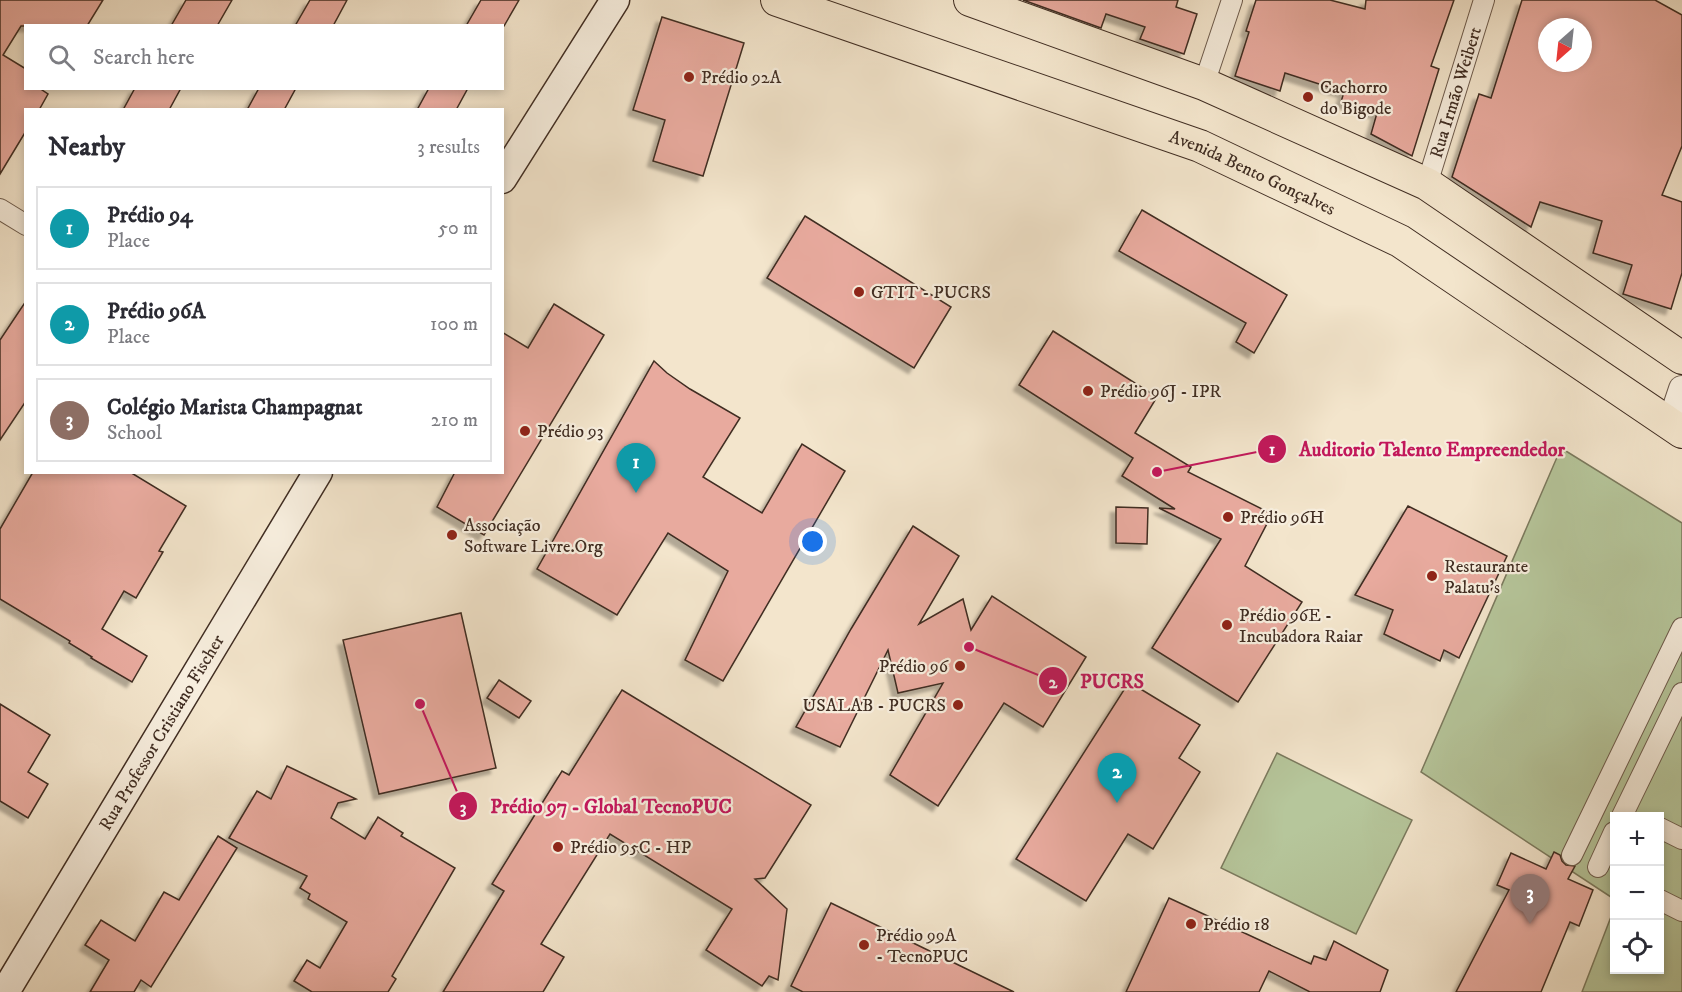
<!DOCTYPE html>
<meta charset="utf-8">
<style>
:root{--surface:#fff;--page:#f7f7f7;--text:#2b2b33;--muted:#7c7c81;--line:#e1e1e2;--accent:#111827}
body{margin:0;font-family:"IM FELL DW Pica",serif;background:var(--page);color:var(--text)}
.controls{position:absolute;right:18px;bottom:18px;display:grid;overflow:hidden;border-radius:0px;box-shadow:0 3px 9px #0003}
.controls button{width:54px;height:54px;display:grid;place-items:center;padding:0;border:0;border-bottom:2px solid var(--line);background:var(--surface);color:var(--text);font:30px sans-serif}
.compass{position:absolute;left:1538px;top:18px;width:54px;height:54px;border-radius:50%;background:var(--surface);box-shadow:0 3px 9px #0003;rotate:207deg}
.you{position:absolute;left:813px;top:542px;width:21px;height:21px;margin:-15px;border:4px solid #fff;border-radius:50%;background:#1a73e8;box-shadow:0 0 0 9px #1a73e833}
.badge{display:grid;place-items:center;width:39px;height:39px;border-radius:50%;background:var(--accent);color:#fff;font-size:20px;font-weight:700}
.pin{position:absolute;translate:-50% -50px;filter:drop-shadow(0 2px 3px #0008)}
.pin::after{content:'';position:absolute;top:32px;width:21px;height:18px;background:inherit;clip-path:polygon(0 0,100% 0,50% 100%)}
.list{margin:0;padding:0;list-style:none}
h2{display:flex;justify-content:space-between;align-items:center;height:78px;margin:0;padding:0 24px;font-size:26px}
h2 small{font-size:20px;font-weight:400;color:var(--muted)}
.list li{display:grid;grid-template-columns:39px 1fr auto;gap:18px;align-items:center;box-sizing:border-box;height:84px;margin:0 12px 12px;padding:0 12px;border:2px solid var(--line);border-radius:0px}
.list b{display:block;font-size:22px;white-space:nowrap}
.list p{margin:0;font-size:20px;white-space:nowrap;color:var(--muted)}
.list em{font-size:20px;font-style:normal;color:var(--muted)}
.icon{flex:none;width:33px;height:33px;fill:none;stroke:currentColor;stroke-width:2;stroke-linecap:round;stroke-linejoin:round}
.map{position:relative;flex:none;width:1682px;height:992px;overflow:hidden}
.search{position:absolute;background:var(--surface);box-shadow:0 3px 9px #0003;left:24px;top:24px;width:480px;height:66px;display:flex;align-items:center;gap:15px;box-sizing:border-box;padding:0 21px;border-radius:0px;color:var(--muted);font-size:22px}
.panel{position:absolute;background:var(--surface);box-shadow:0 3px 9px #0003;left:24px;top:108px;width:480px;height:366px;border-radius:0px}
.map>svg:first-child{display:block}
</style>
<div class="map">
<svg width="1682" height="992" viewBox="0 0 1682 992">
<defs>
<filter id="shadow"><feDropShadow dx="-5.5" dy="5.5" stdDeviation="1.5" flood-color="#0004"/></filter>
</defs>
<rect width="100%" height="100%" fill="#f3e5cc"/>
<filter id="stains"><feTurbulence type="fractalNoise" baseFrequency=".00333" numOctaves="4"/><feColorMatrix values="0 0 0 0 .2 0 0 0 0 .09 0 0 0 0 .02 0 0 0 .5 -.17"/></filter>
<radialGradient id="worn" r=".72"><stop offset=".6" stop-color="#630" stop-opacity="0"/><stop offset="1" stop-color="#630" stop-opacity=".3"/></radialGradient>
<!-- green -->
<g fill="#b6c69b" stroke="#7b7a5e" stroke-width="1.5">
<path d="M1561,448L1682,523V992H1582L1614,909V970H1660V816H1614V899L1421,772Z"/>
<path d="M1277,753L1412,820L1356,934L1221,868Z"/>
</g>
<!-- building -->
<g fill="#e8aa9e" stroke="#402d22" stroke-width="1.5" fill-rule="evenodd" filter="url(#shadow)">
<path d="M0,0H103L87,26H21L3,55L26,69V88H39L48,94L39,110H26V131L0,174Z"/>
<path d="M186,0H232L217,26H171Z"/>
<path d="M310,0H347L333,26H295Z"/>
<path d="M481,0H519L504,26H466Z"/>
<path d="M1023,0H1178L1176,7L1197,14L1184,54L1140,39L1145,27L1106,14L1101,28Z"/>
<path d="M1256,0H1330L1365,9L1366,0H1454L1431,66L1439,69L1412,156L1371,134L1377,113L1341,102L1344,92L1285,73L1280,91L1235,76L1249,32L1246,31Z"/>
<path d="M1522,0H1655L1682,15V146L1662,195L1682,202V273L1671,309L1623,294L1632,265L1593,253L1602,221L1540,202L1531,227L1452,177L1479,94L1491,98ZM1547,27H1583V63H1547Z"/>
<path d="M662,17L744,43L703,176L653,161L665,120L633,110Z"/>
<path d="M135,88H181L169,110H123Z"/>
<path d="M259,88H296L284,110H247Z"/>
<path d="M429,88H468L456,110H417Z"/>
<path d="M1142,210L1287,295L1254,353L1236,342L1246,323L1119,251Z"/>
<path d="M805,216L951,307L914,368L767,278Z"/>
<path d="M26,301V401L0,440V340Z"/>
<path d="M554,304L604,335L484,535L437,507L455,472H502V332L528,348Z"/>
<path d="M1053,331L1157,397L1135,433L1191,467L1188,472L1272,514L1245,566L1302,602L1238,702L1152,648L1221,539L1159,508L1175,509L1122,476L1133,458L1019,385Z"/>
<path d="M654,361L667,373L690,389L740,418L703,477L762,513L802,444L845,471L723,681L685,660L728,571L668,533L617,615L537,569Z"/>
<path d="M33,472H130L186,506L159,551L163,552L136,598L124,591L102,629L147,656L132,682L91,658L92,657L69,643L70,641L0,599V529Z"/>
<path d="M1408,506L1507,556L1459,658L1444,650L1440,661L1384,634L1393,610L1355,595Z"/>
<path d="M1116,507L1148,508L1147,544L1116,543Z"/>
<path d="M913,526L959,556L919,624L963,599L971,630L992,596L1086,657L1043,727L1004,703L938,806L890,775L943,683L898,693L888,650L840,747L796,727L851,629Z"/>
<path d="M461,613L496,768L379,794L343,640Z"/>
<path d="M499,680L531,701L519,718L487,698Z"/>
<path d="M1129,682L1200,725L1179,758L1200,772L1153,849L1128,834L1086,901L1016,859Z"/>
<path d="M622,690L811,805L765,878L755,879L787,909L778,980L769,976L762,986L706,950L732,909L610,834L541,944L564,957L543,992H443L504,891L492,884L562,771L569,775Z"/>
<path d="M0,704L50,735L28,772L48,784L28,818L0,801Z"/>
<path d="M287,766L356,799L338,803L331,818L365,839L378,817L403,833L401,836L455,868L392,976L396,979L388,992H312L294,981L307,960L320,968L347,922L308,899L310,894L300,888L307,876L229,838L257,791L271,799Z"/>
<path d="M218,836L237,848L151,987L141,980L134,992H90L109,960L85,945L101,920L135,941L164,892L179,900Z"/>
<path d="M1554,852L1560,855L1562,861L1566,865L1575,866L1568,879L1593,890L1579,926L1570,922L1541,992H1456L1509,890L1497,885L1511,853L1546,869Z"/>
<path d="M1169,898L1311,964L1314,956L1326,960L1334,941L1388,970L1380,992H1310L1269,971L1259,992H1126Z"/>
<path d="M831,903L1014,992H803L791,986Z"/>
</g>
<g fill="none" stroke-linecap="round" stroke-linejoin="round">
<!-- minor casing -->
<g stroke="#6d5b4c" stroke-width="22">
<g id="minor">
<path d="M1204,84L1232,0"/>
<path id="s1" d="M1427,184L1484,0"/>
<path d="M0,209L26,225"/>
<path d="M1622,816L1682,693"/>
<path d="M1660,828L1682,839"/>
<path d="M1572,855L1682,628"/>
<path d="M1598,867L1614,832"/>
<path d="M1660,900L1682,911"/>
</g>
</g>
<!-- tertiary casing -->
<g stroke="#6d5b4c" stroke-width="28">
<path id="tertiary" d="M1670,425L1682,389"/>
</g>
<!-- secondary casing -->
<g stroke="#402d22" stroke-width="31">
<g id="secondary">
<path d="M502,179L615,0"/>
<path id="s2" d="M5,992L318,472"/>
</g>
</g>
<!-- primary casing -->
<g stroke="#402d22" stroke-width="34">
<g id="primary">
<path id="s3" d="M777,0L1200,146L1400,241L1682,432"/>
<path d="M970,0L1204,84L1427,184L1682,358"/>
</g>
</g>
<!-- minor -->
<use href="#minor" stroke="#f7eede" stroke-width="20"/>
<!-- tertiary -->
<use href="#tertiary" stroke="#f7eede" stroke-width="26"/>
<!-- secondary -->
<use href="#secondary" stroke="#f7eede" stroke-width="28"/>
<!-- primary -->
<use href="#primary" stroke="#f3e5cc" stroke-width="32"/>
</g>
<!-- markers -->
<g fill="#8f2418" stroke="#f7eede" stroke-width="2">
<circle cx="689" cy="77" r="6"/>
<circle cx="1308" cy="97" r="6"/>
<circle cx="859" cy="292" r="6"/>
<circle cx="1088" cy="391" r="6"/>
<circle cx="525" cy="431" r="6"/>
<circle cx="1228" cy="517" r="6"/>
<circle cx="452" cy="535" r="6"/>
<circle cx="1432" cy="576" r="6"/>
<circle cx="1227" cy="625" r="6"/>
<circle cx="960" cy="666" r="6"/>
<circle cx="958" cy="705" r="6"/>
<circle cx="558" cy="847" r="6"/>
<circle cx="1191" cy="924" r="6"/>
<circle cx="864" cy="945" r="6"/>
</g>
<g text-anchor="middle" stroke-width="4.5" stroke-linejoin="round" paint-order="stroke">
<!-- poi labels -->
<g font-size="18" fill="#402d22" stroke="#f7eede" text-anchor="start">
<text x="701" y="83">Prédio 92A</text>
<text x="1320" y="93">Cachorro<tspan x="1320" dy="21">do Bigode</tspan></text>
<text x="871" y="298">GTIT - PUCRS</text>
<text x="1100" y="397">Prédio 96J - IPR</text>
<text x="537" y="437">Prédio 93</text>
<text x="1240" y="523">Prédio 96H</text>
<text x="464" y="531">Associação<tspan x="464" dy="21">Software Livre.Org</tspan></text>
<text x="1444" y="572">Restaurante<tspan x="1444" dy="21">Palatu's</tspan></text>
<text x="1239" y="621">Prédio 96E -<tspan x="1239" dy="21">Incubadora Raiar</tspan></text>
<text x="948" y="672" text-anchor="end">Prédio 96</text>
<text x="946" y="711" text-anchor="end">USALAB - PUCRS</text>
<text x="570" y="853">Prédio 95C - HP</text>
<text x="1203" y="930">Prédio 18</text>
<text x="876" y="941">Prédio 99A<tspan x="876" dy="21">- TecnoPUC</tspan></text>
</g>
<!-- street labels -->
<g font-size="18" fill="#402d22" stroke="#f7eede">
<text dy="6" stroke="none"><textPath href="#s1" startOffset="96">Rua Irmão Weibert</textPath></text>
<text dy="6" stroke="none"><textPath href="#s3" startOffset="506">Avenida Bento Gonçalves</textPath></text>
<text dy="6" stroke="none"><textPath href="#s2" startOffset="303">Rua Professor Cristiano Fischer</textPath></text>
</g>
</g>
<!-- callouts -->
<path fill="none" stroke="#c2185b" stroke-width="2" d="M1157 472L1272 449M969 647L1053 681M420 704L463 806"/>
<g fill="#c2185b" stroke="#f7eede" stroke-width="2">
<circle cx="1157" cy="472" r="6"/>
<circle cx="969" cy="647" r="6"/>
<circle cx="420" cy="704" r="6"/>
<circle cx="1272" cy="449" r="15"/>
<circle cx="1053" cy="681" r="15"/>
<circle cx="463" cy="806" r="15"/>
</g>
<g font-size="18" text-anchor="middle" font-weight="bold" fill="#fff">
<text x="1272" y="455">1</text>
<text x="1053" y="688">2</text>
<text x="463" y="813">3</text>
</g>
<g font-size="20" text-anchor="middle" font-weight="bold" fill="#c2185b" stroke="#f7eede" stroke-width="4.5" stroke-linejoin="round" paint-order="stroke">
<text x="1432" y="456">Auditorio Talento Empreendedor</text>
<text x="1112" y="688">PUCRS</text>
<text x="611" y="813">Prédio 97 - Global TecnoPUC</text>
</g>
<rect width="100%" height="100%" filter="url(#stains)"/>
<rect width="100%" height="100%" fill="url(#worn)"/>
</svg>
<div class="controls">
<button>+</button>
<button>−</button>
<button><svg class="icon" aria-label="locate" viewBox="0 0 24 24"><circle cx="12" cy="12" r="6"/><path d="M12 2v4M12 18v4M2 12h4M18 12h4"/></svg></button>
</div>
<svg class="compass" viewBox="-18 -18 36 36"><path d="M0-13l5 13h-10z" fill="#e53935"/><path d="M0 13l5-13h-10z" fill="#7c7c81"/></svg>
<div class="you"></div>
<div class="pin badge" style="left:636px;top:493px;background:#0f9aa8">1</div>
<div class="pin badge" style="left:1117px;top:803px;background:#0f9aa8">2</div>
<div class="pin badge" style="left:1530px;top:924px;background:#8d6e63">3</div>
<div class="search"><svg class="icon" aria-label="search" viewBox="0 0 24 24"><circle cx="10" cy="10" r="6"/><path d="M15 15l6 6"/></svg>Search here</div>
<section class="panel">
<h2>Nearby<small>3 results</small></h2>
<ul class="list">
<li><span class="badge" style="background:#0f9aa8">1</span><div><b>Prédio 94</b><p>Place</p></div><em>50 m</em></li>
<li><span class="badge" style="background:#0f9aa8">2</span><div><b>Prédio 96A</b><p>Place</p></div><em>100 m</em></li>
<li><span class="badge" style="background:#8d6e63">3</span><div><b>Colégio Marista Champagnat</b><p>School</p></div><em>210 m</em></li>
</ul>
</section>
</div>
